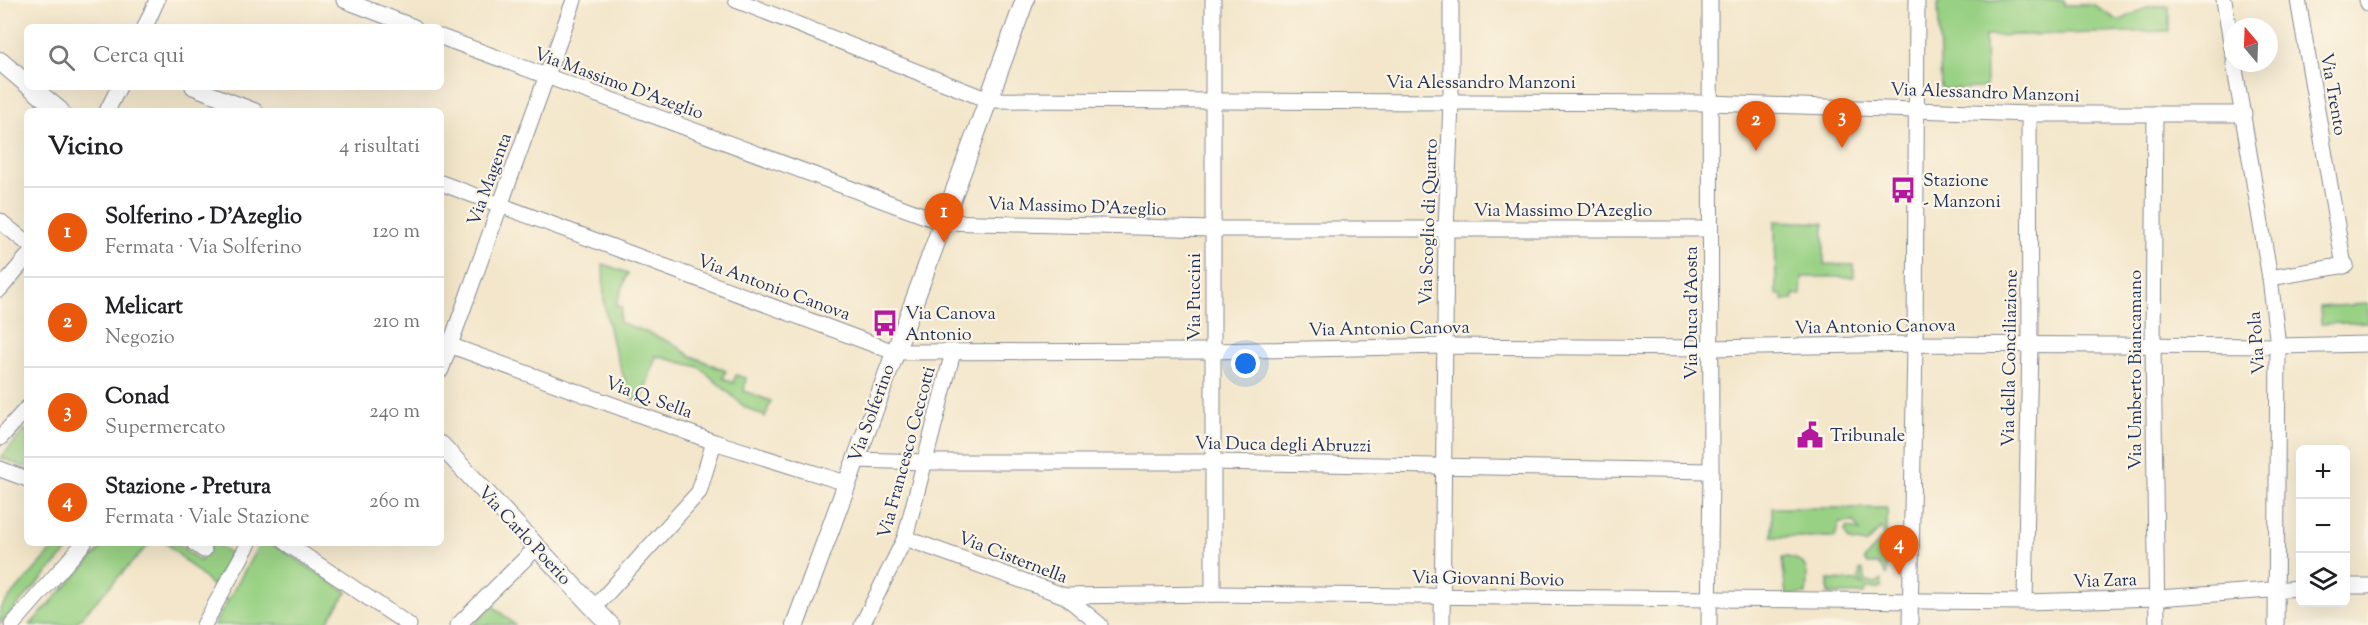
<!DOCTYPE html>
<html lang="it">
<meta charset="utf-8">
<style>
:root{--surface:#fff;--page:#f6f6f6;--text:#202124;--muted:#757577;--line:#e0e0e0;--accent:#ea580c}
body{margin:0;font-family:"Sorts Mill Goudy",serif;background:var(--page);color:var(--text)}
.controls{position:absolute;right:18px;bottom:18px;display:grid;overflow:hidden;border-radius:9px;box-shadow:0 6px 24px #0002}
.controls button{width:54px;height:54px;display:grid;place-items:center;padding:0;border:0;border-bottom:2px solid var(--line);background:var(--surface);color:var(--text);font:30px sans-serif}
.compass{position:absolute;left:2224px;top:18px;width:54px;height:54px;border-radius:50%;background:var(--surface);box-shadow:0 6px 24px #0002;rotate:341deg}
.you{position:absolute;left:1246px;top:364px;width:21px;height:21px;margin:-15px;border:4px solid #fff;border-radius:50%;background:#1a73e8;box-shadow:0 0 0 9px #1a73e833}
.badge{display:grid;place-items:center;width:39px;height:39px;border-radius:50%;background:var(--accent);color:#fff;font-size:20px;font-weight:700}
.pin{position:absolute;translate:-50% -50px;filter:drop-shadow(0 2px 3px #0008)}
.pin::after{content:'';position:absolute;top:32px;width:21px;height:18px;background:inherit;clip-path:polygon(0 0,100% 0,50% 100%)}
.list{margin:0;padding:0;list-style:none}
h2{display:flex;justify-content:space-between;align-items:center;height:78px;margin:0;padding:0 24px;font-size:26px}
h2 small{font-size:20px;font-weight:400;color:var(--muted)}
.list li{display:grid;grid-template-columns:39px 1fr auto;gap:18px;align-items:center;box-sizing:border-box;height:90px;padding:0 24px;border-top:2px solid var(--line)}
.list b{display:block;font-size:22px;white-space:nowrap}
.list p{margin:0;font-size:20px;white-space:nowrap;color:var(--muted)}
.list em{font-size:20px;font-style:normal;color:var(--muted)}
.icon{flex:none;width:33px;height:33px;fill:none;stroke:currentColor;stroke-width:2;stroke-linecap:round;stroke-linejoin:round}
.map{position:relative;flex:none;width:2368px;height:625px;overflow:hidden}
.search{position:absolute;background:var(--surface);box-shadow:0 6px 24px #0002;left:24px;top:24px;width:420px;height:66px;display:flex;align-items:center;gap:15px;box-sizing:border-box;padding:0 21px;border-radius:9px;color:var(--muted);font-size:22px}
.panel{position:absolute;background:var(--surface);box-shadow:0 6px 24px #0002;left:24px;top:108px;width:420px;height:438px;border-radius:9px}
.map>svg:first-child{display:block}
</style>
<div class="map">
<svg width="2368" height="625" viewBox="0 0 2368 625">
<rect width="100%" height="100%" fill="#fcf5e5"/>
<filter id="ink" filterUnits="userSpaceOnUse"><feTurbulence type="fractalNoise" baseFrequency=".0167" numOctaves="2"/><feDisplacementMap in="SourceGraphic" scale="12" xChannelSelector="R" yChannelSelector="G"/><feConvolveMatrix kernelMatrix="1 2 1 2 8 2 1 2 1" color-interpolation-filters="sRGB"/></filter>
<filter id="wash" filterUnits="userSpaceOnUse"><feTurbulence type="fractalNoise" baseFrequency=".008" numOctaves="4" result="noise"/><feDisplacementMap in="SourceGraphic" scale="24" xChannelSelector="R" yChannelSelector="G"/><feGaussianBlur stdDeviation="1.35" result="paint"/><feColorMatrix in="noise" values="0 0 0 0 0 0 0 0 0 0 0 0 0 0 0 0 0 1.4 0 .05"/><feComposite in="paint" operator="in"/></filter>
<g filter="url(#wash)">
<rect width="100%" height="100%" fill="#f3e6ca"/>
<!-- green -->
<g fill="#99d184" stroke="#5a8071" stroke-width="1.5">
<path d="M1938,0H2064V5H2093L2119,21L2150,6H2169V31L1985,36L1986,88L1941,89Z"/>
<path d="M1775,221L1824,223V264L1854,265V277H1802L1801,295L1794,294L1793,300H1783L1782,295H1776Z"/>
<path d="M603,264L628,273L616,305L622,307L619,322L654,335L677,346L689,355L726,371L723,378L733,383L736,375L746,378L744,391L771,401L765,417L745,407L699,367L656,356L641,402L631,398L612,342L604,304Z"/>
<path d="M2368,304V322L2321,324L2320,307Z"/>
<path d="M25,429L27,432V468L1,458Z"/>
<path d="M1772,508H1887V575L1878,564H1868L1864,560L1884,536L1882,528L1866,544L1850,541L1846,536L1845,530L1848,527L1859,531L1854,522L1839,523L1835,537H1772Z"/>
<path d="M59,543H75L0,624V608Z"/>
<path d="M106,543H150L74,625H30Z"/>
<path d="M166,543H177L200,561L212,543H215L232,555L213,586Z"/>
<path d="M260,543H272L347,592L325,625H214Z"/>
<path d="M1787,557C1812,561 1807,574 1806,594L1786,595L1782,558Z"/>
<path d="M1860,570H1863L1866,582L1876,584L1882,580V587L1877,589L1866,588L1864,594H1828V580L1857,581L1863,586L1859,578Z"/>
<path d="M493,606L515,625H473Z"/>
</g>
</g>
<g filter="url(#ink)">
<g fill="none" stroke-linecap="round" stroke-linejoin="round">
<!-- minor casing -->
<g stroke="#878a94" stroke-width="17">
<g id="minor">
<path d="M344,0L414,27"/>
<path d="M736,0L988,100L1710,103L2029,114H2244"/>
<path d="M2224,0L2233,54"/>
<path d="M2298,0L2344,266"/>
<path d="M2367,0L2368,4"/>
<path d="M145,27L157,0"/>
<path d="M441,37L941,222L1213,229H1710"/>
<path d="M2234,63L2270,278L2278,346L2276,625"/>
<path d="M193,87L255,111"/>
<path d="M107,111L119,87"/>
<path d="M2155,114L2153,345L2157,625"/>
<path d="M441,183L894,352L1213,351L1445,346L1710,348L1915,344L2278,346L2368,344"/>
<path d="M0,221L27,243"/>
<path d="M2270,278L2346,265"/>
<path d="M0,289L27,257"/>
<path d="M441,342L714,442L846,483"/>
<path d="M441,370L574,0"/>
<path d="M0,438L27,408"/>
<path d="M855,460L925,462H1213L1711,471"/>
<path d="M0,469L27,479"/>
<path d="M905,538L1065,596L1100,625"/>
<path d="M194,543L204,550"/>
<path d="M286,543L409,625"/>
<path d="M2346,586H2368"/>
<path d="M1213,594V0"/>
<path d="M1065,596L1213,594L2025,602L2158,598L2300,588"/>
<path d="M2025,602L2030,344L2029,114"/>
<path d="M594,608L699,492L714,442"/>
<path d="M12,625L84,543"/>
<path d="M204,625L249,543"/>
<path d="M458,625L537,547"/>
<path d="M862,625L905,538L953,352"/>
<path d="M1442,625L1446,230L1451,102V0"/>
<path d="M1709,625L1711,471L1710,0"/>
<path d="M1910,625L1915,344L1917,0"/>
</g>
</g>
<!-- tertiary casing -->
<g stroke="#878a94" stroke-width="20">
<g id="tertiary">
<path d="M0,61L27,84"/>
<path d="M31,87L60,111"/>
<path d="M441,445L610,625"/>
<path d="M795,625L1025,0"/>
</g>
</g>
<!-- minor -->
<use href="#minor" stroke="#fff" stroke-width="15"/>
<!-- tertiary -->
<use href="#tertiary" stroke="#fff" stroke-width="18"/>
</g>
</g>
<!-- icons -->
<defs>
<g id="bus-bare" transform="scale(2.07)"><path d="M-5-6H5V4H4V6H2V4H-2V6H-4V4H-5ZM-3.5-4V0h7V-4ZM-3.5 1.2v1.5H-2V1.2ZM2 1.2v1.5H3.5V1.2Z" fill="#b5179e" stroke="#fcf5e5" stroke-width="2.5" paint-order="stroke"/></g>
<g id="civic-bare" transform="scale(2.07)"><path d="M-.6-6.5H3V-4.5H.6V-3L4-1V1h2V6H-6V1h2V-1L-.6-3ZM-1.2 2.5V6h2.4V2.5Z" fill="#b5179e" stroke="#fcf5e5" stroke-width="2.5" paint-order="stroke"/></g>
</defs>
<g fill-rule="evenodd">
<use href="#bus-bare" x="1903" y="190"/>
<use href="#bus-bare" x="885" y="323"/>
<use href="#civic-bare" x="1810" y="435"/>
</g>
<g text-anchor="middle" stroke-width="4.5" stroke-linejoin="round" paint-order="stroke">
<!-- street labels -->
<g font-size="18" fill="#1b2f5e" stroke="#fcf5e5">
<text x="1481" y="88">Via Alessandro Manzoni</text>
<text transform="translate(619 83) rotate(20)" y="6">Via Massimo D'Azeglio</text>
<text transform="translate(1985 92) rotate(2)" y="6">Via Alessandro Manzoni</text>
<text transform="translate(2334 94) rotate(80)" y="6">Via Trento</text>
<text transform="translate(489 179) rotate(-70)" y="6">Via Magenta</text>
<text transform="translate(1077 206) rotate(2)" y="6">Via Massimo D'Azeglio</text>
<text x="1563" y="216">Via Massimo D'Azeglio</text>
<text transform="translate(1428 222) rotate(-88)" y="6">Via Scoglio di Quarto</text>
<text transform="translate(774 287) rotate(20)" y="6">Via Antonio Canova</text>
<text transform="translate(1194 297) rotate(-90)" y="6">Via Puccini</text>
<text transform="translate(1691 313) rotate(-90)" y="6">Via Duca d'Aosta</text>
<text transform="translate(1875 326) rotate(-1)" y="6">Via Antonio Canova</text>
<text transform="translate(1389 328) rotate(-1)" y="6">Via Antonio Canova</text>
<text transform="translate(2256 343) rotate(-94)" y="6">Via Pola</text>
<text transform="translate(2009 358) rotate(-89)" y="6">Via della Conciliazione</text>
<text transform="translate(2135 370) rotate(-90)" y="6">Via Umberto Biancamano</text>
<text transform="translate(649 397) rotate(20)" y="6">Via Q. Sella</text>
<text transform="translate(871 413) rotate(-70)" y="6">Via Solferino</text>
<text transform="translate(1283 444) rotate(1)" y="6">Via Duca degli Abruzzi</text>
<text transform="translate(906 452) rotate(-75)" y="6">Via Francesco Ceccotti</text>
<text transform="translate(525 535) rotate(47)" y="6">Via Carlo Poerio</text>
<text transform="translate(1013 557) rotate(21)" y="6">Via Cisternella</text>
<text transform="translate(1488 578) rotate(1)" y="6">Via Giovanni Bovio</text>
<text transform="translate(2105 580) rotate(-2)" y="6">Via Zara</text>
</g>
<!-- poi labels -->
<g font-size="18" fill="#1b2f5e" stroke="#fcf5e5" text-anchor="start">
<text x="1923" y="186">Stazione<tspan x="1923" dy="21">- Manzoni</tspan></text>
<text x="905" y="319">Via Canova<tspan x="905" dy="21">Antonio</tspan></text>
<text x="1830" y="441">Tribunale</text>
</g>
</g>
</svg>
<div class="controls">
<button>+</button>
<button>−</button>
<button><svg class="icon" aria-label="layers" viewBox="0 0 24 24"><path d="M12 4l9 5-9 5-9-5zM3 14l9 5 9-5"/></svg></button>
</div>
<svg class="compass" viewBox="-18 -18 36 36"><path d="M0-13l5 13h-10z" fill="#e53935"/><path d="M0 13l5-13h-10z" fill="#757577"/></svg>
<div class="you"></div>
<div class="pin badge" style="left:944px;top:243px">1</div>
<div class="pin badge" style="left:1756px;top:151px">2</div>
<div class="pin badge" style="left:1842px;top:148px">3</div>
<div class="pin badge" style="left:1899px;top:575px">4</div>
<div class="search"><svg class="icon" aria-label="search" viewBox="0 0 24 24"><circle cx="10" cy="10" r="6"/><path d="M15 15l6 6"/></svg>Cerca qui</div>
<section class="panel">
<h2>Vicino<small>4 risultati</small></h2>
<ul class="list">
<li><span class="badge">1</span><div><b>Solferino - D'Azeglio</b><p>Fermata · Via Solferino</p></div><em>120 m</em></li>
<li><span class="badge">2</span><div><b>Melicart</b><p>Negozio</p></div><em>210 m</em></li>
<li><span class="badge">3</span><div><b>Conad</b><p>Supermercato</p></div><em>240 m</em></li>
<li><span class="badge">4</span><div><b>Stazione - Pretura</b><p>Fermata · Viale Stazione</p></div><em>260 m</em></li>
</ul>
</section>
</div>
